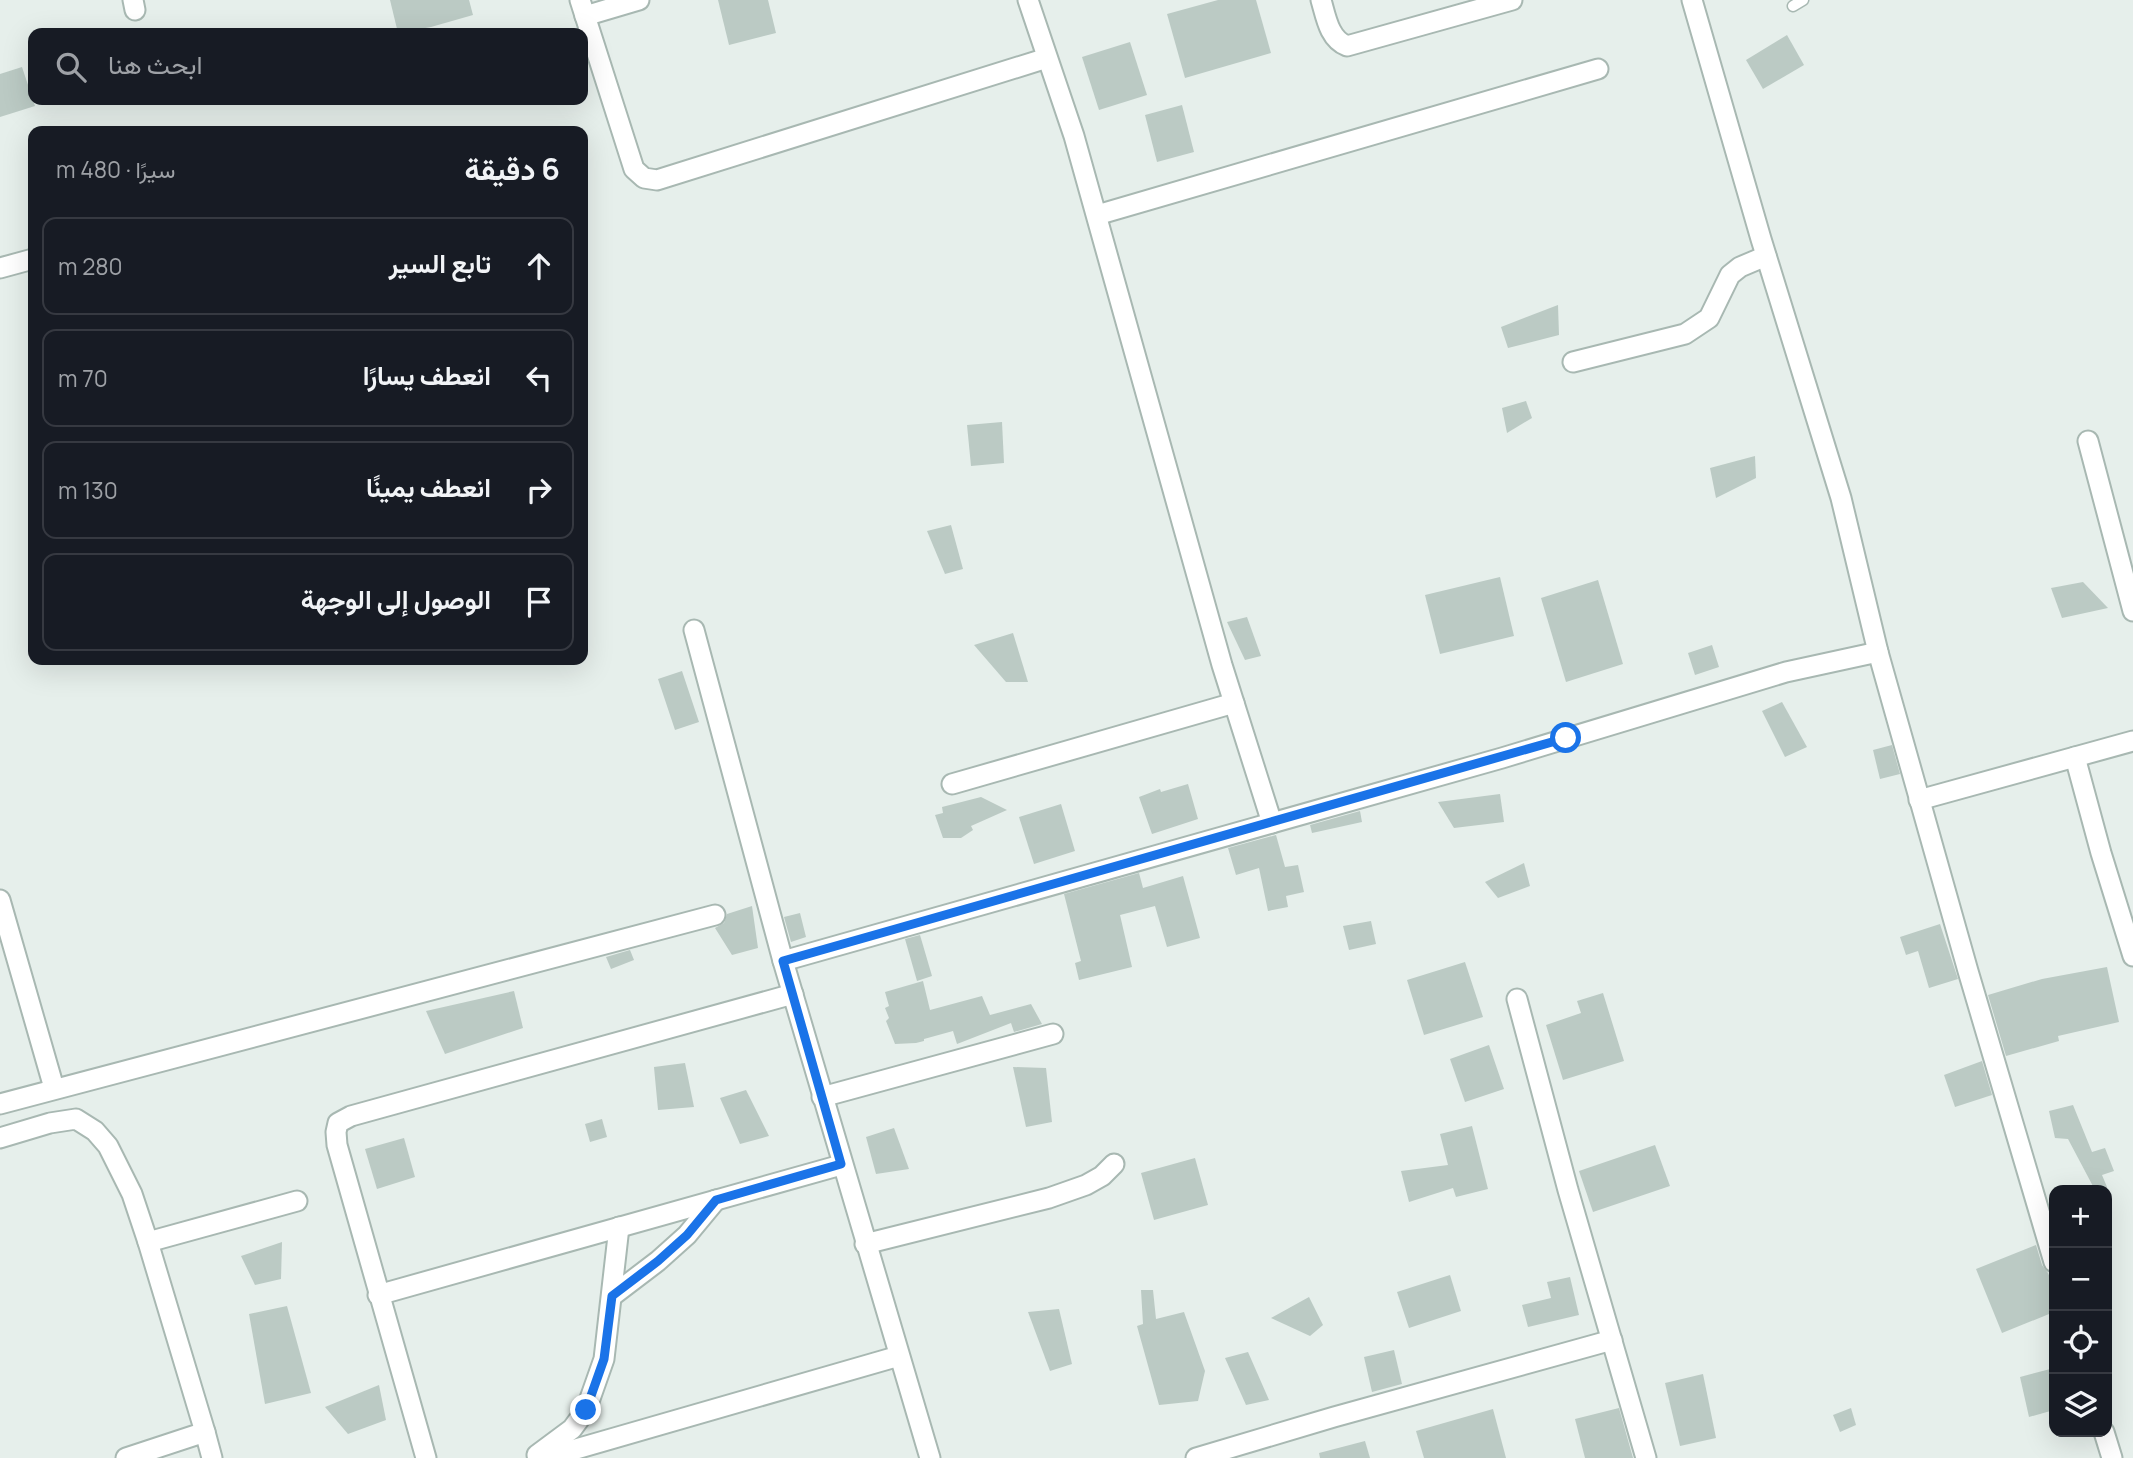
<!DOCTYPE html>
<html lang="ar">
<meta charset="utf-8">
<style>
:root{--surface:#171b24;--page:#242831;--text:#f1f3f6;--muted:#9ea1a6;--line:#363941}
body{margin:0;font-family:Manrope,Vazirmatn,sans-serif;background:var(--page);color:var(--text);direction:rtl}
.controls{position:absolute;right:21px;bottom:21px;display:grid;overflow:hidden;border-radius:14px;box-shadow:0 7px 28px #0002}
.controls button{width:63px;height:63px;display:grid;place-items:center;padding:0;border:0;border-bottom:2px solid var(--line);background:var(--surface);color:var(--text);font:35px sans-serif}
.stop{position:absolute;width:21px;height:21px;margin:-16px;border:5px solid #1a73e8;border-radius:50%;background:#fff}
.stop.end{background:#1a73e8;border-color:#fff;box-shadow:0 2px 7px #0008}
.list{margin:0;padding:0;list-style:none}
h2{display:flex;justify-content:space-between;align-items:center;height:91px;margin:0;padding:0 28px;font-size:30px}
h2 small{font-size:23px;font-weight:400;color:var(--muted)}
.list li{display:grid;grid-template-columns:46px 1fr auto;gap:21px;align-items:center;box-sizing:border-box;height:98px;margin:0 14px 14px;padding:0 14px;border:2px solid var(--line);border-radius:14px}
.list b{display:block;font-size:26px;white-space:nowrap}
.list em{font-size:23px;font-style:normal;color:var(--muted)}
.icon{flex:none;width:38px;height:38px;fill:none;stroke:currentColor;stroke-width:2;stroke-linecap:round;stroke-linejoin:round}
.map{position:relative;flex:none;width:2133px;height:1458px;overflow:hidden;direction:ltr}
.search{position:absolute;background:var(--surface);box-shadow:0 7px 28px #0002;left:28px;top:28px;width:560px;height:77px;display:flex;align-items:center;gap:18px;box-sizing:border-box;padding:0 24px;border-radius:14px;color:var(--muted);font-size:26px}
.panel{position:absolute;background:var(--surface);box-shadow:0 7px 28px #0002;left:28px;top:126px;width:560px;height:539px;border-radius:14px;direction:rtl}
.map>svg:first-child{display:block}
</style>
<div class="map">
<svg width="2133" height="1458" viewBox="0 0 2133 1458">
<rect width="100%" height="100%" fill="#e6efeb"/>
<!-- building -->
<g fill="#bbcac4">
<path d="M390,0H469L473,15L431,27L398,33Z"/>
<path d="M718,0H768L776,33L729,45Z"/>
<path d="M1218,0H1256L1271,53L1185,78L1167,14Z"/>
<path d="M1787,35L1804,65L1763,89L1746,60Z"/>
<path d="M1130,42L1147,95L1099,110L1082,57Z"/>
<path d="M22,67L35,106L0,117V74Z"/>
<path d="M1182,105L1194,152L1157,162L1145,115Z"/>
<path d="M1558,305L1559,335L1508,348L1501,327Z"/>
<path d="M1526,401L1532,418L1507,433L1502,408Z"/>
<path d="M1002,422L1004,463L971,466L967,425Z"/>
<path d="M1755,456L1756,478L1716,498L1710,468Z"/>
<path d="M951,525L963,569L945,574L927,531Z"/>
<path d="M1500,577L1514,636L1440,654L1425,595Z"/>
<path d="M1598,580L1623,664L1566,682L1541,598Z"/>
<path d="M2083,582L2108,608L2062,618L2051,588Z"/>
<path d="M1247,617L1261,656L1245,660L1227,622Z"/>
<path d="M1013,633L1028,682H1006L974,645Z"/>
<path d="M1712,645L1719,667L1695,675L1688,653Z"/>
<path d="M682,671L699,722L675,730L658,679Z"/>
<path d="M1782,702L1807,747L1785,757L1762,711Z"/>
<path d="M1892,745L1900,774L1880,779L1873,750Z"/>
<path d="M1188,784L1198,819L1152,834L1139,797L1160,789L1161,792Z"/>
<path d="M1500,794L1504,822L1454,828L1438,802Z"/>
<path d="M981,797L1007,810L971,826L973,830L961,838H943L935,815L943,813L942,807Z"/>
<path d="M1061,804L1075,851L1034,864L1019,817Z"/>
<path d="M1360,811L1362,822L1312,833L1310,825Z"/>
<path d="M1276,835L1285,867L1298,865L1304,892L1286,896L1288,907L1268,911L1259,868L1236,875L1228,848Z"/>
<path d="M1524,863L1530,886L1498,898L1485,882Z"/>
<path d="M1139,873L1143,888L1183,876L1200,938L1167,947L1155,906L1120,915L1132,967L1079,980L1075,963L1081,961L1064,894Z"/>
<path d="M752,906L758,948L732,955L715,928L724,923L727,914Z"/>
<path d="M800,913L806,937L791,942L784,917Z"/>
<path d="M1371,921L1376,944L1349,950L1343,926Z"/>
<path d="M1940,924L1958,979L1929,988L1918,951L1906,955L1900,937Z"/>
<path d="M920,935L932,976L917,981L905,939Z"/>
<path d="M630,950L634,960L611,969L606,957Z"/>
<path d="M1465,962L1483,1017L1424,1035L1407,980Z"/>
<path d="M2107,967L2119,1022L2058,1036L2059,1041L2006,1056L1988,995L2042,979Z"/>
<path d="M923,981L930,1010L982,996L990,1015L1031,1004L1042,1024L1014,1032L1011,1023L957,1044L953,1031L924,1039V1041L916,1043L895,1044L886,1021L889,1018L885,1008L889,1006L885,992Z"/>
<path d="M514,991L523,1028L445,1054L426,1011Z"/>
<path d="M1603,993L1624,1061L1563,1080L1546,1025L1581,1013L1577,1001Z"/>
<path d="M1489,1045L1504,1089L1465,1102L1450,1059Z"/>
<path d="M1982,1061L1992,1095L1955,1107L1944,1075Z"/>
<path d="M685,1063L694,1107L658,1110L654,1067Z"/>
<path d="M1013,1067L1046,1068L1052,1122L1026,1127Z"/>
<path d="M746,1090L769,1136L740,1144L720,1098Z"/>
<path d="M2073,1105L2092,1152L2105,1148L2114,1171L2102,1175L2107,1187L2101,1190H2095L2068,1139L2055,1138L2049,1111Z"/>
<path d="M602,1119L607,1137L590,1142L585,1124Z"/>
<path d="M1472,1126L1488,1189L1456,1197L1453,1188L1409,1202L1401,1171L1448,1165L1440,1134Z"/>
<path d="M894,1128L909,1169L876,1174L866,1137Z"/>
<path d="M404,1138L415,1177L377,1189L365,1149Z"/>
<path d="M1655,1145L1670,1186L1593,1212L1579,1171Z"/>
<path d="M1195,1158L1208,1205L1154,1220L1141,1173Z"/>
<path d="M282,1242L281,1279L255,1285L241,1256Z"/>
<path d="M2036,1245L2042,1265L2048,1273L2054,1287V1312L2002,1333L1976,1269Z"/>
<path d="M1450,1275L1461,1311L1409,1328L1397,1292Z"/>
<path d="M1570,1277L1579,1315L1528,1327L1522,1305L1551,1298L1547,1282Z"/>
<path d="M1141,1290H1153L1156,1319L1184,1312L1205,1371L1198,1401L1159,1405L1137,1326L1143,1324Z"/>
<path d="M1309,1297L1323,1325L1310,1336L1271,1318Z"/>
<path d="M287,1306L311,1393L265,1404L249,1314Z"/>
<path d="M1059,1309L1072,1364L1050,1371L1028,1312Z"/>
<path d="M1394,1350L1402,1384L1372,1392L1364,1357Z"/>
<path d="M1248,1352L1269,1400L1246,1405L1225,1358Z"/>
<path d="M2054,1368V1410L2029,1417L2020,1377Z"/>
<path d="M1703,1374L1716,1438L1680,1446L1665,1383Z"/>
<path d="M379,1385L386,1420L348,1434L325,1407Z"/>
<path d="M1619,1408L1633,1458H1585L1575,1419Z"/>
<path d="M1851,1408L1856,1425L1840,1432L1833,1415Z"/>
<path d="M1493,1409L1506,1458H1424L1416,1431Z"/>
<path d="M1365,1441L1370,1458H1320L1319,1453Z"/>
</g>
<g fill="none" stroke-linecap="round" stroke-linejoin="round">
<!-- service casing -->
<g stroke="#a8b8b2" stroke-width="13">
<path id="service" d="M1793,6L1803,0"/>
</g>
<!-- minor casing -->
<g stroke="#a8b8b2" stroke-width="23">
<g id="minor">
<path d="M133,0L135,10"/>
<path d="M580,0L634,169L644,178L657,180L1047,58"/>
<path d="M1028,0L1074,136L1222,665L1272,823"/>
<path d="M1321,0C1326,17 1329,39 1347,46L1512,0"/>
<path d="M1692,0L1761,239L1841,498L1878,652L1968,971L2054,1262"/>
<path d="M585,16L639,0"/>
<path d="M1097,215L1598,69"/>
<path d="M0,268L33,259"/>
<path d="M1573,362L1685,334L1709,318L1730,275L1740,267L1766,256"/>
<path d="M2088,441L2133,611"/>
<path d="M694,630L783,961L930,1458"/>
<path d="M2075,757L2101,853L2133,956"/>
<path d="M952,784L1234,703"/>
<path d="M1919,800L2133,741"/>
<path d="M0,900L54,1088"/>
<path d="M783,961L1502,758L1786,672L1878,652"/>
<path d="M1517,999L1568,1190L1646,1458"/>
<path d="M822,1097L1053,1034"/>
<path d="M0,1104L715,915"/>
<path d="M0,1138L50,1123L76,1119L95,1131L108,1146L132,1194L148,1242L205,1432L126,1458"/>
<path d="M148,1242L297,1201"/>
<path d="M865,1244L1049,1198L1086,1185L1102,1176L1114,1164"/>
<path d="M378,1295L841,1165"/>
<path d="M612,1296L658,1261L687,1235L716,1200"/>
<path d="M205,1432L212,1458"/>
<path d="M2104,1432L2112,1458"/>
<path d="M537,1455L572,1429L586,1410L604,1359L619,1227"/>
<path d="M426,1458L337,1145L336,1132L338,1123L351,1116L793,994"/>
<path d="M545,1458L899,1356"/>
<path d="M1196,1458L1334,1417L1612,1340"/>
</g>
</g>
<!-- service -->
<use href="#service" stroke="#fff" stroke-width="10"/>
<!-- minor -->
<use href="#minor" stroke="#fff" stroke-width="19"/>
</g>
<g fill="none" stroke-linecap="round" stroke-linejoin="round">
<!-- route -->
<path stroke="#1a73e8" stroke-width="9" d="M586,1410L604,1359L612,1296L658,1261L687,1235L716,1200L841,1164L783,961L1566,738"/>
</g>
</svg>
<div class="controls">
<button>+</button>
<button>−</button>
<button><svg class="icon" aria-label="locate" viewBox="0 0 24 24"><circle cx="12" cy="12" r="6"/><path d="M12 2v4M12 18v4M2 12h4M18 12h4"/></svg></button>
<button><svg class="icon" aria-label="layers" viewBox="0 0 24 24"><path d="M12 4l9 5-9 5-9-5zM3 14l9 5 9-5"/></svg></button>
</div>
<div class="stop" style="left:1566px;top:738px"></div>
<div class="stop end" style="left:586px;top:1410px"></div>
<div class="search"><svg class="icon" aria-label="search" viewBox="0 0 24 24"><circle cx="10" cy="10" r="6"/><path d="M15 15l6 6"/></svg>ابحث هنا</div>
<section class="panel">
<h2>6 دقيقة<small>سيرًا · 480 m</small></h2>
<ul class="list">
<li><svg class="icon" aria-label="ahead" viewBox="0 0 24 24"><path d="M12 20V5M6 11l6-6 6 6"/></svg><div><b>تابع السير</b></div><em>280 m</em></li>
<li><svg class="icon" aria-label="left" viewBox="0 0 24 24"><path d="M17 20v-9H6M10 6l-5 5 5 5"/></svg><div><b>انعطف يسارًا</b></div><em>70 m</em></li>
<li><svg class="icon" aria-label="right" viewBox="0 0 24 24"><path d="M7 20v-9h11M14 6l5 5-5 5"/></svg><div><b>انعطف يمينًا</b></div><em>130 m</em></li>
<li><svg class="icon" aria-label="arrive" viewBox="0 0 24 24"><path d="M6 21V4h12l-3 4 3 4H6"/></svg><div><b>الوصول إلى الوجهة</b></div></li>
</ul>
</section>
</div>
